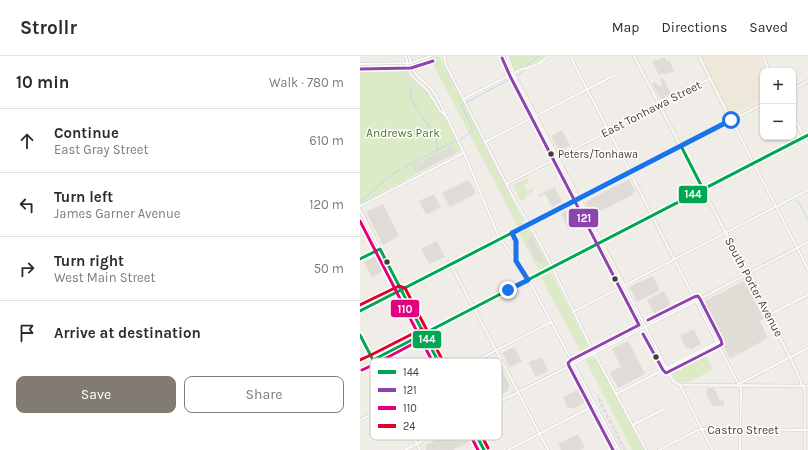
<!DOCTYPE html>
<meta charset="utf-8">
<style>
:root{--surface:#fff;--page:#f7f7f7;--text:#2b2b33;--muted:#7c7c81;--line:#e1e1e2;--accent:#817b74}
body{margin:0;font-family:Karla,sans-serif;background:var(--page);color:var(--text)}
.controls{position:absolute;right:12px;top:12px;display:grid;overflow:hidden;border-radius:8px;box-shadow:0 1px 3px #0004}
.controls button{width:36px;height:36px;display:grid;place-items:center;padding:0;border:0;border-bottom:1px solid var(--line);background:var(--surface);color:var(--text);font:20px sans-serif}
.stop{position:absolute;width:12px;height:12px;margin:-9px;border:3px solid #1a73e8;border-radius:50%;background:#fff}
.stop.end{background:#1a73e8;border-color:#fff;box-shadow:0 1px 4px #0008}
.list{margin:0;padding:0;list-style:none}
h2{display:flex;justify-content:space-between;align-items:center;height:52px;margin:0;padding:0 16px;font-size:17px}
h2 small{font-size:13px;font-weight:400;color:var(--muted)}
.list li{display:grid;grid-template-columns:26px 1fr auto;gap:12px;align-items:center;box-sizing:border-box;height:64px;padding:0 16px;border-top:1px solid var(--line)}
.list b{display:block;font-size:15px;white-space:nowrap}
.list p{margin:0;font-size:13px;white-space:nowrap;color:var(--muted)}
.list em{font-size:13px;font-style:normal;color:var(--muted)}
.actions{display:flex;gap:8px;padding:12px 16px}
.actions a{flex:1;padding:9px 0;border:1px solid var(--accent);border-radius:8px;text-align:center;font-size:14px;color:var(--accent)}
.actions .main{background:var(--accent);color:#fff}
.icon{flex:none;width:22px;height:22px;fill:none;stroke:currentColor;stroke-width:2;stroke-linecap:round;stroke-linejoin:round}
.map{position:relative;flex:none;width:448px;height:394px;overflow:hidden}
header{display:flex;align-items:center;gap:24px;box-sizing:border-box;height:56px;padding:0 20px;background:var(--surface);border-bottom:1px solid var(--line)}
header strong{font-size:19px}
nav{display:flex;gap:22px;margin-inline-start:auto;font-size:14px}
main{display:flex}
aside{flex:1;background:var(--surface)}
.map>svg:first-child{display:block}
</style>
<header>
<strong>Strollr</strong>
<nav><a>Map</a><a>Directions</a><a>Saved</a></nav>
</header>
<main>
<aside>
<h2>10 min<small>Walk · 780 m</small></h2>
<ul class="list">
<li><svg class="icon" aria-label="ahead" viewBox="0 0 24 24"><path d="M12 20V5M6 11l6-6 6 6"/></svg><div><b>Continue</b><p>East Gray Street</p></div><em>610 m</em></li>
<li><svg class="icon" aria-label="left" viewBox="0 0 24 24"><path d="M17 20v-9H6M10 6l-5 5 5 5"/></svg><div><b>Turn left</b><p>James Garner Avenue</p></div><em>120 m</em></li>
<li><svg class="icon" aria-label="right" viewBox="0 0 24 24"><path d="M7 20v-9h11M14 6l5 5-5 5"/></svg><div><b>Turn right</b><p>West Main Street</p></div><em>50 m</em></li>
<li><svg class="icon" aria-label="arrive" viewBox="0 0 24 24"><path d="M6 21V4h12l-3 4 3 4H6"/></svg><div><b>Arrive at destination</b></div></li>
</ul>
<div class="actions"><a class="main">Save</a><a>Share</a></div>
</aside>
<div class="map">
<svg width="448" height="394" viewBox="0 0 448 394">
<rect width="100%" height="100%" fill="#f0ede8"/>
<!-- industrial -->
<path fill="#e0dcd6" d="M384,225L404,263L400,265L408,282L370,303L341,247Z"/>
<!-- education -->
<path fill="#eee8da" d="M341,0H399L406,15H403V43L371,59Z"/>
<!-- green -->
<g fill="#ddeac8">
<path d="M78,0L80,1L163,164V169L158,171L70,2Z"/>
<path d="M150,0H184V2C175,8 165,10 156,15L150,6Z"/>
<path d="M0,10L46,11C52,25 60,27 68,37C77,48 98,82 100,95L0,148Z"/>
<path d="M167,122L169,126L164,129L167,135L172,133V130L174,135L165,140L166,143L161,145L153,129Z"/>
<path d="M168,173L170,174L188,207V210L179,215L159,177Z"/>
<path d="M188,216L192,218L230,293L229,296L223,300L180,220Z"/>
<path d="M344,295L353,313C343,317 329,331 316,325L310,314L311,312Z"/>
<path d="M231,301L236,303L285,394H272L225,303Z"/>
</g>
<!-- parking -->
<g fill="#dfdcd8">
<path d="M300,2H306V5L309,4L314,15L305,19L303,17L299,19L292,5L300,4Z"/>
<path d="M303,22L311,38L301,43L292,28L295,25L298,30L302,28L300,23Z"/>
<path d="M202,74L210,89L199,95L191,80Z"/>
<path d="M93,90L96,97L56,117L54,115L53,110L60,106L62,108L64,107V105L65,103Z"/>
<path d="M269,123L275,135L273,136L274,138L235,158L234,156L231,158L225,146Z"/>
<path d="M108,124L109,125H110L116,138L90,151L82,137Z"/>
<path d="M195,131L202,146L192,151L185,138L179,141L178,139Z"/>
<path d="M74,138L81,151L66,159L59,145Z"/>
<path d="M23,148L39,180L23,189L6,156Z"/>
<path d="M218,149L226,164L208,173L201,158Z"/>
<path d="M172,180L174,184L172,186L175,187L182,200L180,202H183L184,205L179,208L167,186Z"/>
<path d="M77,185L85,201L69,208L61,193Z"/>
<path d="M16,200L17,202L19,201L26,214L12,221L4,206Z"/>
<path d="M293,220L300,234L277,246L269,231Z"/>
<path d="M304,235L312,251L295,259L287,244Z"/>
<path d="M334,273L341,288L331,293L328,291L326,292L320,280Z"/>
<path d="M268,285L285,318L258,332L250,316L261,311L252,293Z"/>
<path d="M154,291L162,305L150,312L142,297Z"/>
<path d="M133,302L134,305L137,304L150,330L148,332V335L111,354L107,352L94,326L95,324L94,322L96,321L104,336L114,331L106,316Z"/>
<path d="M182,302L188,315L176,321L168,306L176,303Z"/>
<path d="M348,332H354L360,344L364,345V350H353L346,338Z"/>
<path d="M219,333L226,346L214,352H208L203,341Z"/>
<path d="M103,370H107L113,384L93,394H66V389Z"/>
<path d="M218,378L225,392L219,394H201L198,388Z"/>
</g>
<g fill="none" stroke-linecap="round" stroke-linejoin="round">
<!-- stream -->
<g stroke="#b9d9ed" stroke-width="1">
<path d="M51,30C46,54 82,73 77,95"/>
<path d="M107,46L160,18L164,14L165,11L179,0"/>
<path d="M101,83L112,75L111,69L102,50V48"/>
<path d="M43,112L91,87L95,86"/>
<path d="M436,144L439,147L448,164"/>
<path d="M0,146L25,124L41,113"/>
</g>
<!-- street casing -->
<g stroke="#cecbc6" stroke-width="3">
<g id="street">
<path d="M46,0L48,11L51,19L68,35L80,55L85,59"/>
<path d="M49,0C54,26 64,21 76,39L104,97L138,179L172,230L259,394"/>
<path d="M84,0L86,9L155,145L172,173L190,207L232,293L286,394"/>
<path d="M211,0L213,6L270,116"/>
<path d="M0,8L50,7L71,0"/>
<path d="M103,43L162,13C171,12 182,7 189,0"/>
<path d="M433,60L448,89"/>
<path d="M372,65L448,213"/>
<path d="M125,86L255,19"/>
<path d="M147,128L349,23"/>
<path d="M0,150L104,97"/>
<path d="M152,177L155,185L156,204"/>
<path d="M437,192L448,186"/>
<path d="M0,203L20,193"/>
<path d="M314,203L381,333L380,394"/>
<path d="M264,229L313,325L317,328L320,329L352,394"/>
<path d="M213,256L448,134"/>
<path d="M409,259L448,239"/>
<path d="M379,328L448,292"/>
<path d="M158,336L188,394"/>
<path d="M256,338L357,286"/>
<path d="M0,364L191,266"/>
<path d="M273,369L304,353"/>
<path d="M45,394L336,245"/>
<path d="M148,394L235,349"/>
<path d="M251,394L257,391"/>
<path d="M299,394L338,374L342,373L448,374"/>
</g>
</g>
<!-- secondary casing -->
<g stroke="#d1ccc0" stroke-width="4">
<g id="secondary">
<path d="M147,0L154,18L264,229"/>
<path d="M274,0L430,301L445,335V394"/>
<path d="M339,0L371,65"/>
<path d="M403,0L409,15"/>
<path d="M433,33L448,25"/>
<path d="M270,116L314,203"/>
<path d="M0,154L124,394"/>
<path d="M91,209L158,336"/>
<path d="M336,245L437,192"/>
<path d="M0,255L403,48"/>
<path d="M0,279L60,394"/>
<path d="M13,304L448,79"/>
<path d="M320,329L448,330"/>
</g>
</g>
<!-- primary casing -->
<g stroke="#d2c9b6" stroke-width="4.5">
<path id="primary" d="M0,309L13,304"/>
</g>
<!-- street -->
<use href="#street" stroke="#fdfcfc" stroke-width="2"/>
<!-- secondary -->
<use href="#secondary" stroke="#f6f4ee" stroke-width="3"/>
<!-- primary -->
<use href="#primary" stroke="#f0ece3" stroke-width="3.5"/>
<!-- rail casing -->
<g stroke="#d9d9d8" stroke-width="2.5">
<path id="rail" d="M238,340L243,352L265,394"/>
</g>
<!-- rail -->
<use href="#rail" stroke="#fff" stroke-width="1" stroke-dasharray="3" stroke-linecap="butt"/>
<!-- bus-1 casing -->
<g stroke="#fff" stroke-width="6">
<g id="bus-1">
<path d="M0,203L20,193L124,394"/>
<path d="M0,255L321,90L343,133"/>
<path d="M0,279L13,304L448,79"/>
</g>
</g>
<!-- bus-2 casing -->
<g stroke="#fff" stroke-width="6">
<g id="bus-2">
<path d="M142,2L150,20L279,269L211,304L208,307L209,310L253,394"/>
<path d="M0,13L51,12L73,5"/>
<path d="M283,278L303,314L306,317L359,290L362,288L361,284L340,243L338,240L334,241L288,264"/>
</g>
</g>
<!-- bus-3 casing -->
<g stroke="#fff" stroke-width="6">
<g id="bus-3">
<path d="M0,165L118,394"/>
<path d="M2,314L15,308L66,281"/>
</g>
</g>
<!-- bus-4 casing -->
<g stroke="#fff" stroke-width="6">
<g id="bus-4">
<path d="M0,249L39,230L45,232L128,392"/>
<path d="M0,304L11,299L62,273"/>
</g>
</g>
<!-- bus-1 -->
<use href="#bus-1" stroke="#00a651" stroke-width="3"/>
<!-- bus-2 -->
<use href="#bus-2" stroke="#8e44ad" stroke-width="3"/>
<!-- bus-3 -->
<use href="#bus-3" stroke="#e5007d" stroke-width="3"/>
<!-- bus-4 -->
<use href="#bus-4" stroke="#e4002b" stroke-width="3"/>
</g>
<g fill="none" stroke-linecap="round" stroke-linejoin="round">
<!-- route -->
<path stroke="#1a73e8" stroke-width="5" d="M148,234L168,224L156,205V185L152,177L371,64"/>
</g>
<!-- markers -->
<g fill="#453e35" stroke="#fff" stroke-width="1.5">
<circle cx="191" cy="98" r="3.5"/>
<circle cx="27" cy="206" r="3.5"/>
<circle cx="255" cy="223" r="3.5"/>
<circle cx="296" cy="301" r="3.5"/>
</g>
<g text-anchor="middle" stroke-width="3" stroke-linejoin="round" paint-order="stroke">
<!-- bus labels -->
<g font-size="11" fill="#453e35" stroke="#fff" text-anchor="start">
<text x="198" y="102">Peters/Tonhawa</text>
</g>
<!-- street labels -->
<g font-size="12" fill="#453e35" stroke="#fff">
<text transform="translate(291 53) rotate(-27)" y="4">East Tonhawa Street</text>
<text transform="translate(394 231) rotate(62)" y="4">South Porter Avenue</text>
<text x="383" y="378">Castro Street</text>
</g>
<!-- park labels -->
<g font-size="12" fill="#477629" stroke="#fff">
<text x="43" y="81">Andrews Park</text>
</g>
</g>
<!-- legend -->
<rect x="10" y="302" width="132" height="82" rx="6" fill="#fff" stroke="#c7c5c2" stroke-width="1"/>
<rect x="18" y="314" width="18" height="4" fill="#00a651"/>
<rect x="18" y="332" width="18" height="4" fill="#8e44ad"/>
<rect x="18" y="350" width="18" height="4" fill="#e5007d"/>
<rect x="18" y="368" width="18" height="4" fill="#e4002b"/>
<g font-size="11" fill="#453e35">
<text x="43" y="320">144</text>
<text x="43" y="338">121</text>
<text x="43" y="356">110</text>
<text x="43" y="374">24</text>
</g>
<g stroke="#fff" stroke-width="1.5">
<rect x="318" y="129" width="30" height="19" rx="4" fill="#00a651"/>
<rect x="208" y="152" width="31" height="20" rx="4" fill="#8e44ad"/>
<rect x="30" y="243" width="30" height="19" rx="4" fill="#e5007d"/>
<rect x="52" y="274" width="30" height="19" rx="4" fill="#00a651"/>
</g>
<g font-size="11" text-anchor="middle" font-weight="bold" fill="#fff">
<text x="333" y="142">144</text>
<text x="224" y="166">121</text>
<text x="45" y="257">110</text>
<text x="67" y="287">144</text>
</g>
</svg>
<div class="controls">
<button>+</button>
<button>−</button>
</div>
<div class="stop" style="left:371px;top:64px"></div>
<div class="stop end" style="left:148px;top:234px"></div>
</div>
</main>
